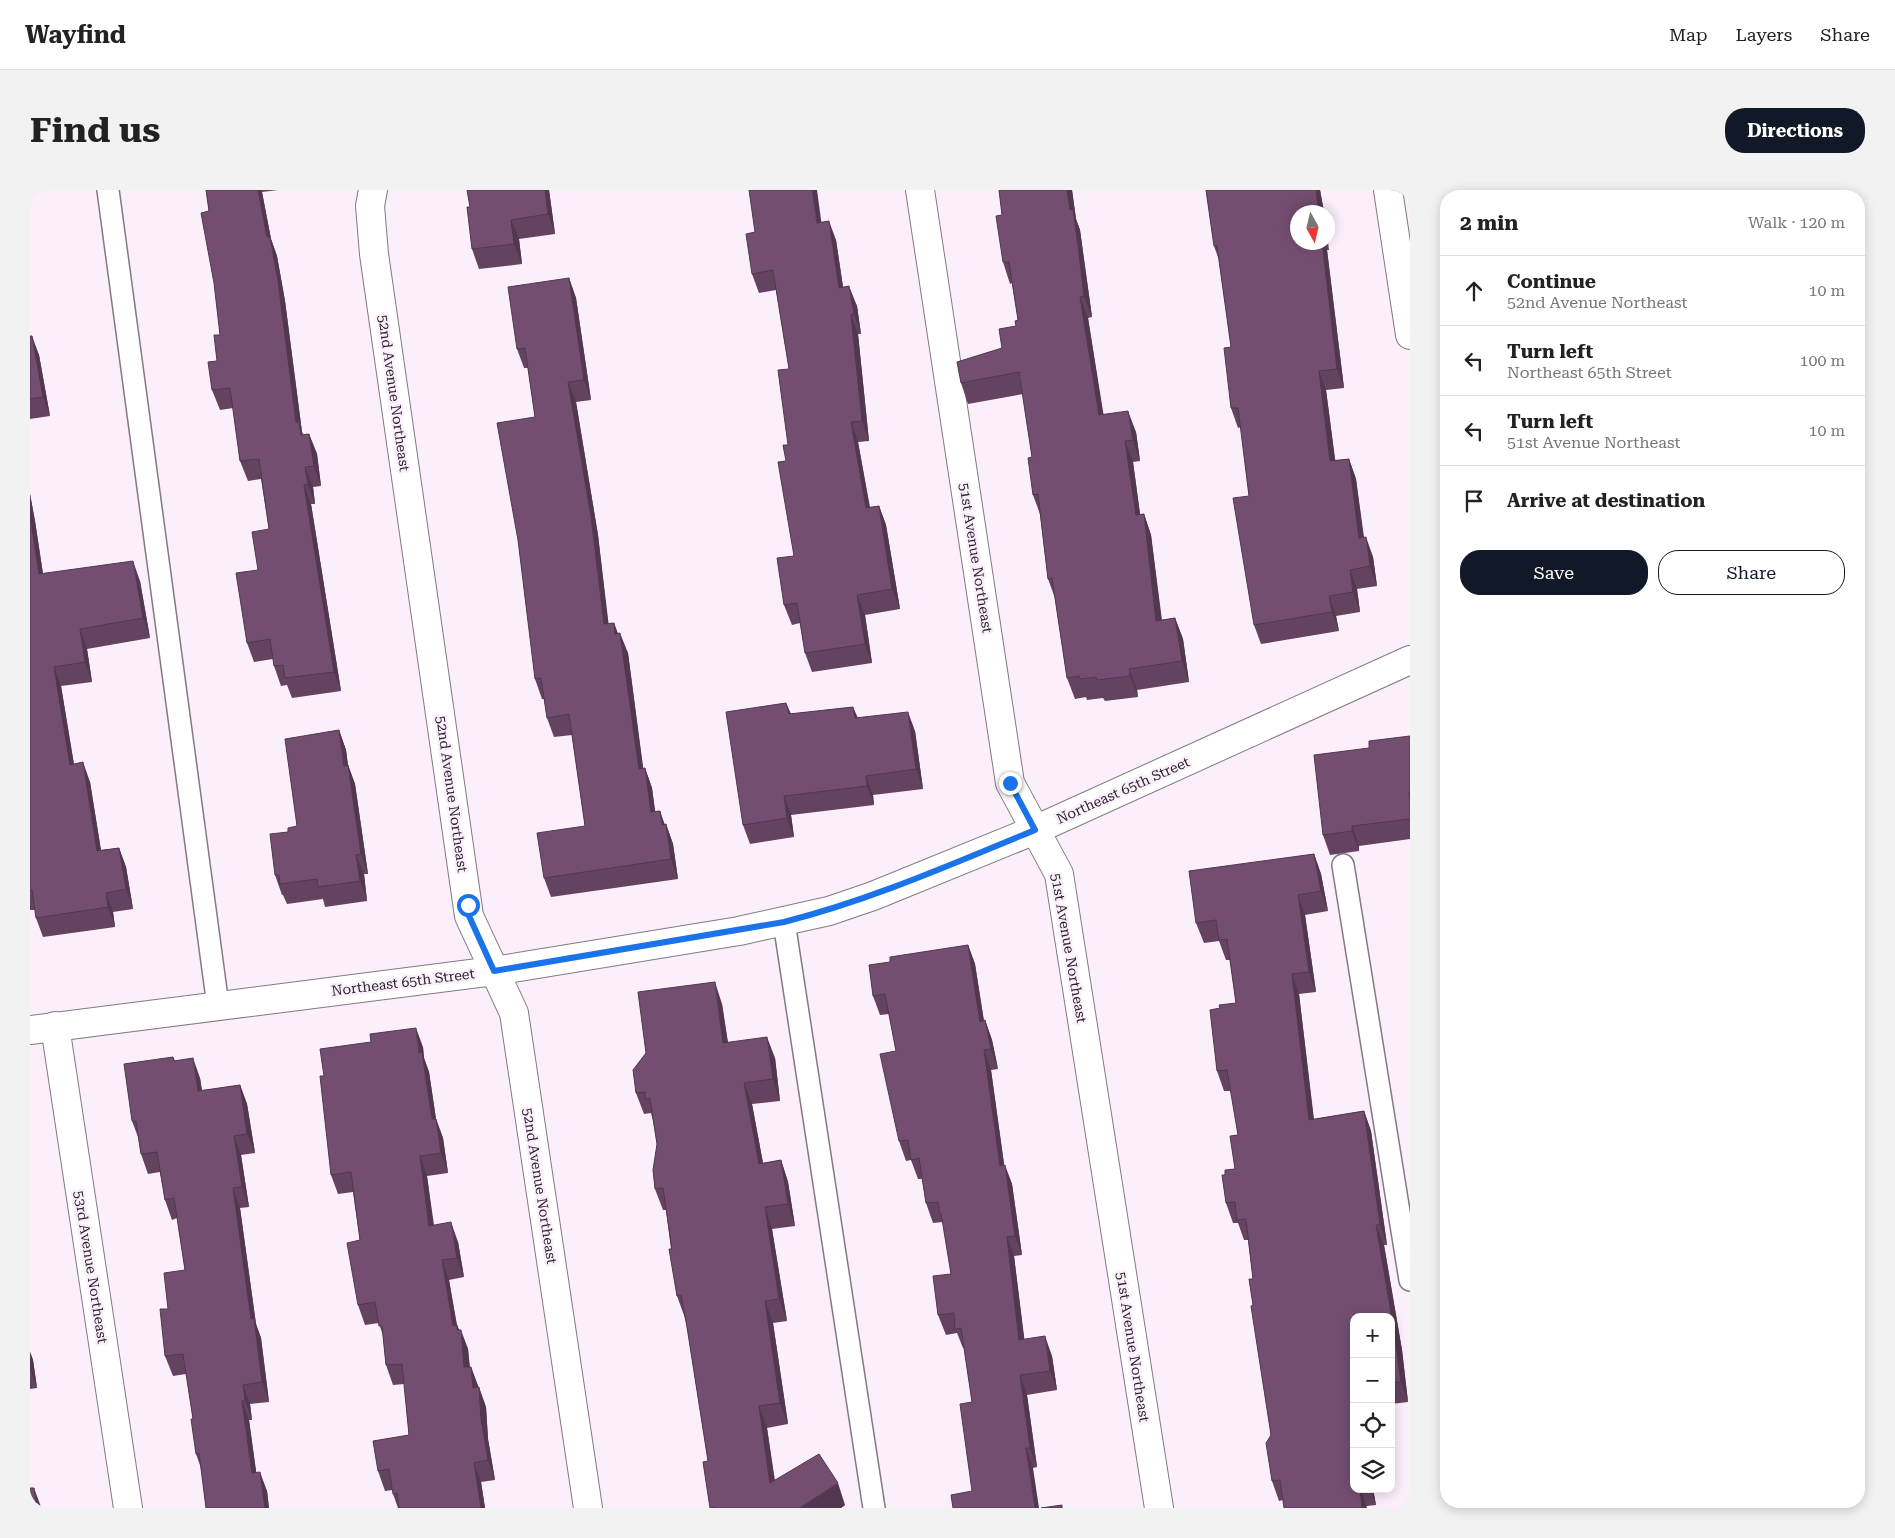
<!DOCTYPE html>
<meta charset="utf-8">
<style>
:root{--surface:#fff;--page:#f2f2f2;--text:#222;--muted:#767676;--line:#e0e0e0;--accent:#111827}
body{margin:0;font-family:"Roboto Serif",serif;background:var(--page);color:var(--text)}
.controls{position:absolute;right:15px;bottom:15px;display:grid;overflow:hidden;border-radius:10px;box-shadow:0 2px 12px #0003}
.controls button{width:45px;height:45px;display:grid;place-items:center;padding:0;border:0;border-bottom:1px solid var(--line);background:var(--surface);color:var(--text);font:25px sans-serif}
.compass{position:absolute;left:1260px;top:15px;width:45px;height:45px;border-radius:50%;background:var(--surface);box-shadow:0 2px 12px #0003;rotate:172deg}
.stop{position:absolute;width:15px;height:15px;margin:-11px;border:4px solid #1a73e8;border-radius:50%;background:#fff}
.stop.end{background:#1a73e8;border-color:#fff;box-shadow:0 1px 5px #0008}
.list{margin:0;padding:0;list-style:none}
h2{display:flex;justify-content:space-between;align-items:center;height:65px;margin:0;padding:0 20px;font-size:21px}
h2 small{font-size:16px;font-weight:400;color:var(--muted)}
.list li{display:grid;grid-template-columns:32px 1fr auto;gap:15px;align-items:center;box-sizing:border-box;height:70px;padding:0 20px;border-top:1px solid var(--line)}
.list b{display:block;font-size:19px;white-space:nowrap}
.list p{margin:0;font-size:16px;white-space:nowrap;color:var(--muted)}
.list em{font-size:16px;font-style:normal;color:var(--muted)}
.actions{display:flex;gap:10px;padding:15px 20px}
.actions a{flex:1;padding:11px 0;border:1px solid var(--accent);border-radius:20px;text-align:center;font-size:18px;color:var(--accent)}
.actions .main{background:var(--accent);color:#fff}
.icon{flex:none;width:28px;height:28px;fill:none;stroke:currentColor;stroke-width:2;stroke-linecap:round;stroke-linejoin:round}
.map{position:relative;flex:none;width:1380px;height:1318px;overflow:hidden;border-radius:20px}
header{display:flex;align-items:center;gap:30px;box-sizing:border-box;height:70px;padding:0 25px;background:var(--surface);border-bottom:1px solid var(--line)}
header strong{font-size:24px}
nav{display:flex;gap:28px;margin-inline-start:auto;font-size:18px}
.intro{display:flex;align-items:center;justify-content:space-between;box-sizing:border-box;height:120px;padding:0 30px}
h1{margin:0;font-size:35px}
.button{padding:12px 22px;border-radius:20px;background:var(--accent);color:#fff;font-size:18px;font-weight:700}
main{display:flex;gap:30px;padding:0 30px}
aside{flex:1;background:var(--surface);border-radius:20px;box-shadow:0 2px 12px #0003}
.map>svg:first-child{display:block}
</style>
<header>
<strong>Wayfind</strong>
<nav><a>Map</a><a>Layers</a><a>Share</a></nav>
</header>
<div class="intro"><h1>Find us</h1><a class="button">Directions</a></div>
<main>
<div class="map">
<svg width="1380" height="1318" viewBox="0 0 1380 1318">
<rect width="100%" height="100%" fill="#fceffc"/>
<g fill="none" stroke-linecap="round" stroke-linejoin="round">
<!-- lane casing -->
<g stroke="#847884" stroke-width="24">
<g id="lane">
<path d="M78,0L188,816"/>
<path d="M1313,675L1380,1090"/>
<path d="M754,732L844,1318"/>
</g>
</g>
<!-- street casing -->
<g stroke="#847884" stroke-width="30">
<g id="street">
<path d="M343,0L340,16L344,64L439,726L484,823L558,1318"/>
<path d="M890,0L980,593L1029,684L1129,1318"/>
<path d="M1358,0L1380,145"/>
<path d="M25,836L98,1318"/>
</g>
</g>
<!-- secondary casing -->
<g stroke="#847884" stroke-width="30">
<path id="secondary" d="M0,840L464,781L709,741L799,721L843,706L1005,640L1380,470"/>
</g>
<!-- lane -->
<use href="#lane" stroke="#fff" stroke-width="21"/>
<!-- street -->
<use href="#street" stroke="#fff" stroke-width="28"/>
<!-- secondary -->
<use href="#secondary" stroke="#fff" stroke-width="28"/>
</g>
<!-- wall -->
<g fill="#644361">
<path d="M176,0H248L232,2L241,49L247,66L255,111L272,242L273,245L279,244L287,264L291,296L283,297L285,314H281L311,501L262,508L257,495L251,496L244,476L243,469L224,472L217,453L228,380L239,339L231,289L218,291L210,271L203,218L190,220L182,200L187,171L190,145L179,21Z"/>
<path d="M437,0H519L525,44L489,49L492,74L449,79L442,59L440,17Z"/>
<path d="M969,0H1042L1046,29L1050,40L1056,84L1062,127L1058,128L1073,225L1106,242L1110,271L1103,272L1110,324H1114L1121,345L1132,430L1145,428L1153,449L1159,492L1107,500L1108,507L1075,511L1073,508L1057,510L1056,507L1045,509L1037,488L1025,408L1018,389L1010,324L1003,305L1002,267L993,204L938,214L931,193L972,158L986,136L988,130L982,93L980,94L973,72L972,25Z"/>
<path d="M1176,0H1290L1294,22H1268V52H1298L1299,60H1297L1314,198L1296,200L1305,271L1319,269L1326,289L1334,347L1343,367L1347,396L1327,399L1330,422L1306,426L1309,441L1231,454L1224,435L1219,306L1211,237L1208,238L1201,218V157L1189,70L1184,56Z"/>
<path d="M791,32L806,50L813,97L827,116L831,144H828L839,251L828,252L840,317L849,316L856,335L870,419L835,425L842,473L782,482L775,463L770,433L762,435L754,415L764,366L756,271L758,255L759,179L746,100L729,103L722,84L725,42Z"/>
<path d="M539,88L546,108L561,210L546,212L568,345L578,434L584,433L588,444L598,463L613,579L615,578L622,598L625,622L630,621L634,634H636L643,654L648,689L521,707L514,688L555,636L542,545L524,547L517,528L514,509H512L505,489V227L498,178H494L487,159Z"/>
<path d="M0,146L9,165L20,226L0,229Z"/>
<path d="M0,304L5,331L13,384L110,391L120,448L57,459L62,492L31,496L44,574L60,592L71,660L89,658L96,677L103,719L83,722L85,737L13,747L6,728L5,720H0Z"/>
<path d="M756,513L761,524L823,517L828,528L885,541L893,599L843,605L844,615L761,625L764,647L720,654L713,635Z"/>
<path d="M309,540L316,560L318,575L325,594L338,684H334L337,711L295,717L293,709L257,714L253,705H252L245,685L258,642L267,636Z"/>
<path d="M1380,546V649L1329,656V661L1300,665L1293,645L1339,558Z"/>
<path d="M1284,664L1291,684L1298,721L1275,725L1286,802L1269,804L1284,929L1334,921L1341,941L1357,1055H1354L1372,1160L1378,1212L1361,1214V1127H1324V1299H1343L1346,1315L1337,1316L1253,1310L1249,1311L1242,1291L1241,1245L1223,1115V1089L1218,1050H1214L1208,1033H1203L1196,1013L1195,985L1205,979L1208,945L1201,901H1194L1187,881L1206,813L1200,770H1196L1189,751L1174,753L1166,733Z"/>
<path d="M938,755L945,774L954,831L955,830L962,850L968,879L961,880L974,975L982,994L992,1065L984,1066L994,1149L1022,1166L1027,1200L997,1205L1007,1277L1003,1278L942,1301V1212L934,1158H933L927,1143L916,1145L908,1125L921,1084L913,1032L903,1033L896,1013L892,989H888L881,970L876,971L869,951L866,861L859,824L850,825L843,806L860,772Z"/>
<path d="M692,814L698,852L745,868L750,911L722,914L733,973L751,970L758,992L765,1036L742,1039L757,1131L743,1133L758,1234L737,1238L745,1291L815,1315L811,1318H680L678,1271L657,1137L655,1128L647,1106L636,1020H633L625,999L627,954L623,931L621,923L614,924L606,903L616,863Z"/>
<path d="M393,857L394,868L399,882L406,929L413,948L418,983L397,986L404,1035L428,1052L434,1087L419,1090L427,1135L438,1159L440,1177H441L456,1217L458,1249L465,1290L451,1292L455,1318H368L363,1304V1300L355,1301L348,1281L379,1245L374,1194L363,1195L356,1175L353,1146L349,1133L335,1135L328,1115L330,1050L323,1002L308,1004L301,985L294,886Z"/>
<path d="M143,867L145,871L170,888L172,901L210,895L217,914L225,963L211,965L219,1017L210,1018L226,1134L231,1148L239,1212L220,1214L222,1230H219L226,1282L237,1301L239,1318H176L171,1278L166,1264L163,1229L156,1184L143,1186L135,1166L138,1119L155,1080L147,1028L142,1030L135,1010L130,982L118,984L111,964L108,947L102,931Z"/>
<path d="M0,1162L3,1170L7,1198L0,1199Z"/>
</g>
<!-- shaded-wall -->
<g fill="#51374f">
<path d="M228,0H231L232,2L241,49L247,66L255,111L272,242L276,251L271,245L266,232L237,47Z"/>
<path d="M515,0H519L525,44L518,24Z"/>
<path d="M782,0H787L794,52L787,33Z"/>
<path d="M1037,0H1042L1046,29L1050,40L1062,127L1054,106Z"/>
<path d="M1286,0H1290L1294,22H1289Z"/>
<path d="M481,30L489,49L492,74L484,54Z"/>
<path d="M799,31L806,50L816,117L809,98Z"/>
<path d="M1292,52H1294L1297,60L1314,198L1307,179Z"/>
<path d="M539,88L546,108L561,210L554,190Z"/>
<path d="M819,96L827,116L831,144L824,124Z"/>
<path d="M1050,107L1058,128L1077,246L1069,225Z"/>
<path d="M821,125L828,144L839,251L832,231Z"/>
<path d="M2,146L9,165L20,226L13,207Z"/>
<path d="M1289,181L1296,200L1308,291L1300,271Z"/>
<path d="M538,192L546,212L568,345L581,454L574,434Z"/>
<path d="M1098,221L1106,242L1110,271L1103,250Z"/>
<path d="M821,232L828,252L843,337L836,318Z"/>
<path d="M279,244L287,264L291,296L284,276Z"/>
<path d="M1095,251L1103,272L1113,346L1106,325Z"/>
<path d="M1319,269L1326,289L1336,368L1329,348Z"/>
<path d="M275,277L283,297L285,314L278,294Z"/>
<path d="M274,295L281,314L311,501L304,482Z"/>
<path d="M0,304L5,331L16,404L9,384L0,325Z"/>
<path d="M849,316L856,335L870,419L862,399Z"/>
<path d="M1114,324L1121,345L1134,452L1126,431Z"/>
<path d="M1336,347L1343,367L1347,396L1340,376Z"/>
<path d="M103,371L110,391L120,448L113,428Z"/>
<path d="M1320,380L1327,399L1330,422L1323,402Z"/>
<path d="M827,405L835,425L842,473L835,454Z"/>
<path d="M1299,406L1306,426L1309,441L1302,422Z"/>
<path d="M1145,428L1153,449L1159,492L1152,471Z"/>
<path d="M584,433L591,452L585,444Z"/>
<path d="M50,439L57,459L62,492L55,472Z"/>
<path d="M590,443L598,463L616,599L609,579Z"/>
<path d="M24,477L31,496L47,594L40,575Z"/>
<path d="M1099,479L1107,500L1108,507L1100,486Z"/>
<path d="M756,513L764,532L759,524Z"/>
<path d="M823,517L830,536L825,528Z"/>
<path d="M878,522L885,541L893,599L886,579Z"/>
<path d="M309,540L316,560L318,576V575L325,594L338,684L331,664Z"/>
<path d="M53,572L60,592L74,680L67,661Z"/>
<path d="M615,578L622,598L628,642L621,622Z"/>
<path d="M836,586L843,605L844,615L837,596Z"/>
<path d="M754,606L761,625L764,647L757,628Z"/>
<path d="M630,621L637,641L636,634L643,654L648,689L641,669L632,635Z"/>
<path d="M1322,636L1329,656V661L1322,641Z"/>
<path d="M89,658L96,677L103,719L96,699Z"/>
<path d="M1284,664L1291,684L1298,721L1291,701Z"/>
<path d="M326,665L334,684L337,711L330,691Z"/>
<path d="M76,703L83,722L85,737L78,717Z"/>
<path d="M1268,705L1275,725L1286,802L1279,782Z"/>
<path d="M938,755L945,774L957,851L950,832Z"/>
<path d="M1262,784L1269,804L1286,950L1279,930Z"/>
<path d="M685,792L692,814L701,875L693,853Z"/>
<path d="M955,830L962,850L968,879L961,859Z"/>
<path d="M386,838L393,857L394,868L399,882L406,929L413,948L418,983L411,963L402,929L389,863Z"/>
<path d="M737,847L745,868L750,911L743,889Z"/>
<path d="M954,860L961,880L977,995L970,976Z"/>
<path d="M163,868L170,888L175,921L168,901Z"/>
<path d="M714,893L722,914L737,995L729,974Z"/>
<path d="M210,895L217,914L225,963L217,944Z"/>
<path d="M1334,921L1341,941L1357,1055L1350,1034Z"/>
<path d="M204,946L211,965L219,1017L212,997Z"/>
<path d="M390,966L397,986L406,1056L399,1036Z"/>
<path d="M751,970L758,992L765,1036L758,1014Z"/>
<path d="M975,975L982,994L992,1065L985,1046Z"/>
<path d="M203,998L210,1018L226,1134L231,1148L239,1212L232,1192L221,1129Z"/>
<path d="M735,1017L742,1039L757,1131L749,1109Z"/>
<path d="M421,1032L428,1052L434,1087L427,1068Z"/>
<path d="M1346,1035L1354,1055L1372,1160L1378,1212L1371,1192Z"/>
<path d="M977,1047L984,1066L997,1170L989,1150Z"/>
<path d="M412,1070L419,1090L427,1137V1135L432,1149L431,1140L438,1159L441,1197L434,1177L423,1136Z"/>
<path d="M735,1111L743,1133L758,1234L750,1213Z"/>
<path d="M1015,1146L1022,1166L1027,1200L1020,1181Z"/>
<path d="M0,1162L3,1170L7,1198L0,1179Z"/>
<path d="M441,1177L448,1196L450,1212L449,1197L456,1217L458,1249L465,1290L458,1270L443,1198Z"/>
<path d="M990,1185L997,1205L1007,1277L1000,1258Z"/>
<path d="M213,1195L220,1214L222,1230L215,1210Z"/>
<path d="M212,1211L219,1230L229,1302L222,1283Z"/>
<path d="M729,1216L737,1238L748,1315L740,1293Z"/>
<path d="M996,1258L1003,1278L1009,1318H1005Z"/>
<path d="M444,1273L451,1292L455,1318H451Z"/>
<path d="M230,1282L237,1301L239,1318H235Z"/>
<path d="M808,1293L815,1315L811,1318H770Z"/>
<path d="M4,1298L11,1317V1318H7Z"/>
<path d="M1330,1299H1331L1337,1318H1332Z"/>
<path d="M1340,1299H1343L1346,1315Z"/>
</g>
<!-- building -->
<g fill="#744e71" stroke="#51374f">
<path d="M176,0H228L237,47H240L248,91L266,232H269L271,245L279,244L284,276L275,277L278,294L274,295L304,482L255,488L253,475L244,476L240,449L217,453L206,383L228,380L222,342L239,339L229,269L210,271L200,198L182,200L178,172L187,171L184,145H190L184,93L171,23L179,21Z"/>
<path d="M437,0H515L518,24L481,30L484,54L442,59L437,17H440Z"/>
<path d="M719,0H782L787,33L799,31L809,98L819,96L824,124L821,125L832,231L821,232L836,318L849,316L862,399L827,405L835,454L775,463L767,413L754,415L747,368L764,366L748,272L756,271L753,255H758L748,180L759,179L743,80L722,84L716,44L725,42Z"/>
<path d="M969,0H1037L1040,20L1043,19L1049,63L1054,106L1050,107L1069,225L1098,221L1103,250L1095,251L1106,325L1114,324L1126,431L1145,428L1152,471L1099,479L1100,486L1067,490L1066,487L1050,489L1049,486L1037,488L1022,388L1018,389L1008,304L1003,305L998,268L1002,267L989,182L931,193L927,172L972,158L969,139L986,136L985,131L988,130L979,72H973L966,26L972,25Z"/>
<path d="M1176,0H1286L1289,22H1268V52H1292L1307,179L1289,181L1300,271L1319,269L1329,348L1336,347L1340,376L1320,380L1323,402L1299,406L1302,422L1224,435L1203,308L1219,306L1208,218H1201L1194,158L1201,157L1187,56H1184Z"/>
<path d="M539,88L554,190L538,192L561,326L574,434L584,433L585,444L590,443L609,579L615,578L621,622L630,621L632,635L636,634L641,669L514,688L507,643L555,636L539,524L517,528L511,488L505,489L488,350L467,233L505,227L495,158L487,159L478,97Z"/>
<path d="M0,146H2L13,207L0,209Z"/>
<path d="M0,325L9,384L103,371L113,428L50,439L55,472L24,477L40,575L53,572L67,661L89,658L96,699L76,703L78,717L6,728L2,700H0Z"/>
<path d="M756,513L759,524L823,517L825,528L878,522L886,579L836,586L837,596L754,606L757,628L713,635L696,522Z"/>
<path d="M309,540L314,576L318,575L331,664L326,665L330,691L288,697L287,689L250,694L249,685H245L240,644L258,642V638L267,636L255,549Z"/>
<path d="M1380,546V602H1379L1380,614V629L1322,636V641L1293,645L1284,565L1339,558V551Z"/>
<path d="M1284,664L1291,701L1268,705L1279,782L1262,784L1279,930L1334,921L1350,1034L1346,1035L1364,1140L1371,1192L1361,1193V1127H1324V1299H1330L1332,1318H1254L1250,1290L1242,1291L1236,1253L1241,1245L1221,1116L1223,1115L1219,1089H1223L1216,1029L1207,1030L1205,1012L1196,1013L1192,985H1195V980L1205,979L1200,946L1208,945L1197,880L1187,881L1180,820L1190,818L1189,815L1206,813L1197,749L1189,750L1186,730L1166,733L1159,681Z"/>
<path d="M938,755L950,832L955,830L961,859L954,860L970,976L975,975L985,1046L977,1047L989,1150L1015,1146L1020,1181L990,1185L1000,1258H996L1005,1318H923L921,1305L942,1301L930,1214L942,1212L931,1138L925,1139L924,1123L908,1125L903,1086L921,1084L911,1023L910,1024L908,1012L896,1013L889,968L881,970L878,950L869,951L850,864L866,861L855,804L843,806L839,775L860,772V767Z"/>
<path d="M685,792L693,853L737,847L743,889L714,893L729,974L751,970L758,1014L735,1017L749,1109L735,1111L750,1213L729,1216L740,1293L789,1264L808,1293L770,1318H685V1317L680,1318L673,1272L678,1271L657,1137L651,1105L647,1106L639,1059H642L633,998L625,999L623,980L627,954L620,908L615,909V902L606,903L603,880L616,863L608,802Z"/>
<path d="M386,838L389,863L392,862L402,929H406L411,963L390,966L399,1036L421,1032L427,1068L412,1070L423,1136L427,1135V1140H431L434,1177H441L443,1198L449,1197L451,1229L458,1270L444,1273L451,1318H369L367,1303L363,1304L359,1279L348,1281L343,1251L379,1245L372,1174L356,1175L352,1136H349L345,1112L328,1115L317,1053L330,1050L321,982L301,985L290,886H294L290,859L341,852L340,844Z"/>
<path d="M143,867L144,871L163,868L168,901L210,895L217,944L204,946L212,997L203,998L221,1129L224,1128L232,1192L213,1195L215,1210L212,1211L222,1283L230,1282L235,1318H176L169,1263L166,1264L161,1229H163L153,1164L135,1166L130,1119H138L134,1083L155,1080L144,1008L135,1010L127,962L111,964L106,931H102L94,874Z"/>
<path d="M0,1298H4L7,1318H0Z"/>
<path d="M1032,1315V1318H1011Z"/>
</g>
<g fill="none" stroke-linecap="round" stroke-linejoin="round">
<!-- route -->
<path stroke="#1a73e8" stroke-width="6" d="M438,715L439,726L464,781L754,732C841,710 922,674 1005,640L980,593"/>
</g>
<g text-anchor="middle" stroke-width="5" stroke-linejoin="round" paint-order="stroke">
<!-- street labels -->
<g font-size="14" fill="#2a252a" stroke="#fceffc">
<text transform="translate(364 203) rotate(82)" y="5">52nd Avenue Northeast</text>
<text transform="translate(946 368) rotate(81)" y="5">51st Avenue Northeast</text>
<text transform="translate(1093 600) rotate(-24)" y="5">Northeast 65th Street</text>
<text transform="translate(422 604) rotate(82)" y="5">52nd Avenue Northeast</text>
<text transform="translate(1039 758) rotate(80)" y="5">51st Avenue Northeast</text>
<text transform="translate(373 792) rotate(-7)" y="5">Northeast 65th Street</text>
<text transform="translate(510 996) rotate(81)" y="5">52nd Avenue Northeast</text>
<text transform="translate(61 1077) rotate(81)" y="5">53rd Avenue Northeast</text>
<text transform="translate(1103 1157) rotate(81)" y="5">51st Avenue Northeast</text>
</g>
</g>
</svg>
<div class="controls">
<button>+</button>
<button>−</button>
<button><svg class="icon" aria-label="locate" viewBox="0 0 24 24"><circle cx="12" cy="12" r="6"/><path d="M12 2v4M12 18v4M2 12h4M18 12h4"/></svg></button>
<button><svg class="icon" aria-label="layers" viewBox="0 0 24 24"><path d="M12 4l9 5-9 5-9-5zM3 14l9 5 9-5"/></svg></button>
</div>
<svg class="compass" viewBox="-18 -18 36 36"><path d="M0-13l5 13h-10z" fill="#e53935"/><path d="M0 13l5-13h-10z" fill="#767676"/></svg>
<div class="stop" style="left:438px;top:715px"></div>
<div class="stop end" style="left:980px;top:593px"></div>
</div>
<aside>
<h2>2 min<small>Walk · 120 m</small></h2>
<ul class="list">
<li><svg class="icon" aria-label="ahead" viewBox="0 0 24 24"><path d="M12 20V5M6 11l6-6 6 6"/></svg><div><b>Continue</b><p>52nd Avenue Northeast</p></div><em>10 m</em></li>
<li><svg class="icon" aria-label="left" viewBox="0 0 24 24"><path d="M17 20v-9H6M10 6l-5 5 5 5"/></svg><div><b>Turn left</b><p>Northeast 65th Street</p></div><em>100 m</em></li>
<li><svg class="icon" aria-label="left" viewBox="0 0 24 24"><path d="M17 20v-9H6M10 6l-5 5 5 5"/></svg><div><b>Turn left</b><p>51st Avenue Northeast</p></div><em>10 m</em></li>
<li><svg class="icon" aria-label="arrive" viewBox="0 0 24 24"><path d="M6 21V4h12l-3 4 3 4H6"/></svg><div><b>Arrive at destination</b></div></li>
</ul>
<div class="actions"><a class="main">Save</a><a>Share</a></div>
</aside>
</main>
